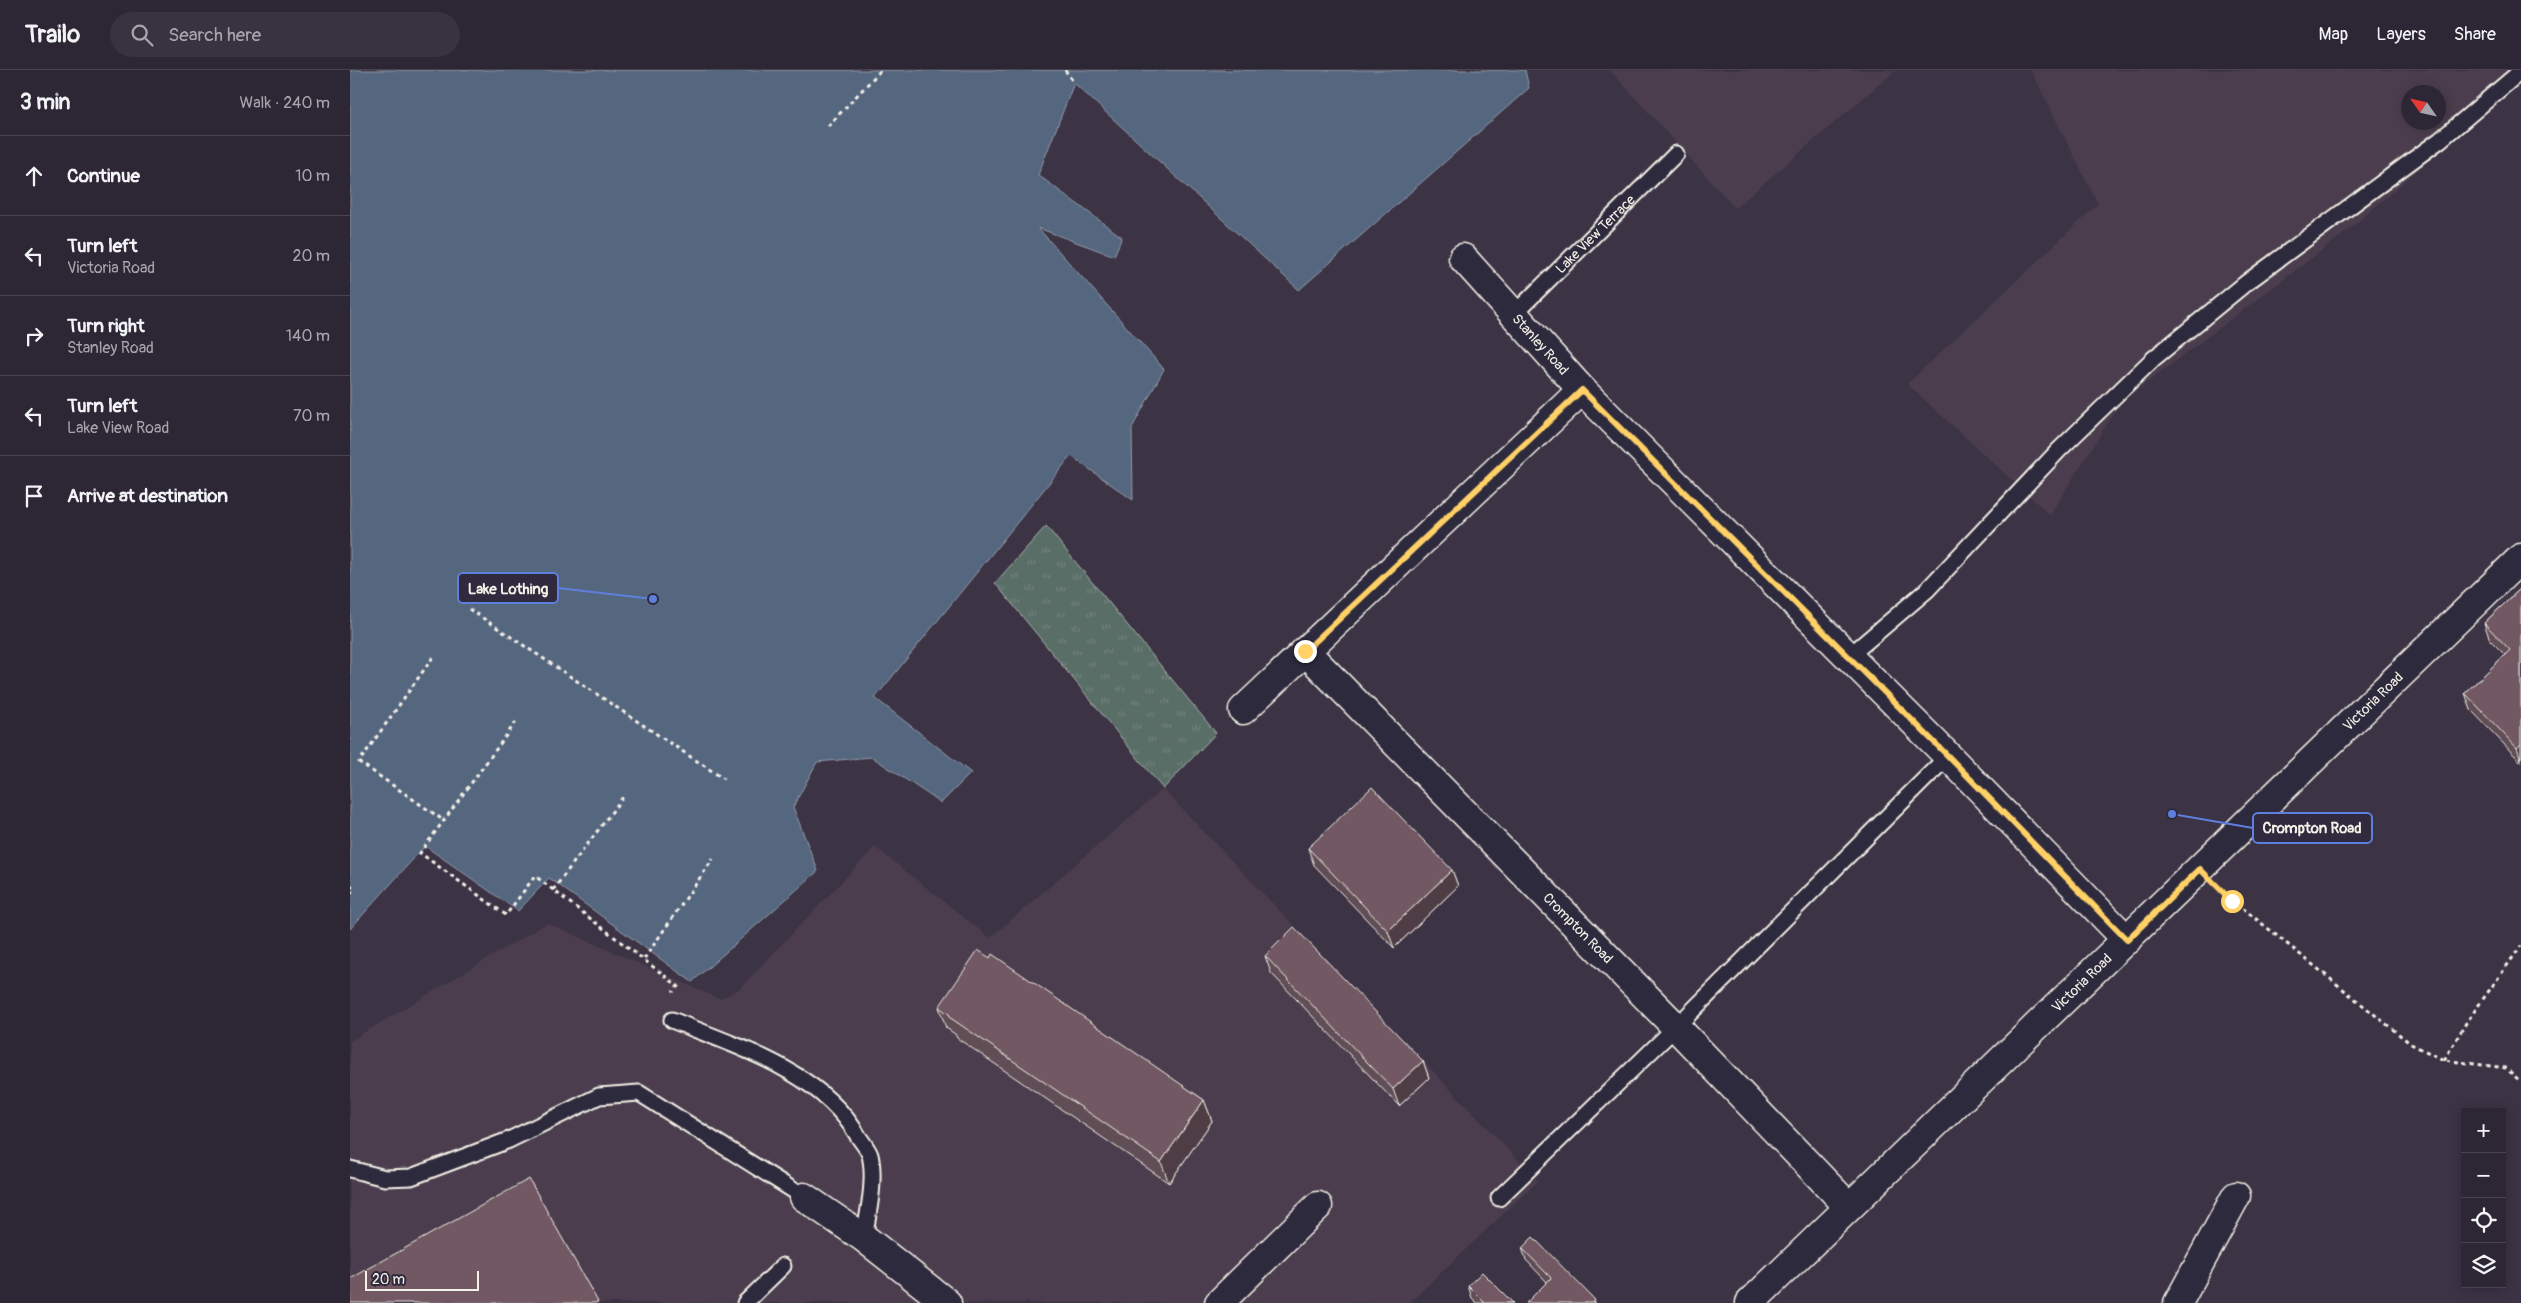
<!DOCTYPE html>
<meta charset="utf-8">
<style>
:root{--surface:#2d2634;--page:#393240;--text:#f1f3f6;--muted:#a7a5ac;--line:#48434f}
body{margin:0;font-family:Pangolin,sans-serif;background:var(--page);color:var(--text)}
.controls{position:absolute;right:15px;bottom:15px;display:grid;overflow:hidden;border-radius:0px;box-shadow:0 2px 12px #0003}
.controls button{width:45px;height:45px;display:grid;place-items:center;padding:0;border:0;border-bottom:1px solid var(--line);background:var(--surface);color:var(--text);font:25px sans-serif}
.compass{position:absolute;left:2051px;top:15px;width:45px;height:45px;border-radius:50%;background:var(--surface);box-shadow:0 2px 12px #0003;rotate:304deg}
.scale{position:absolute;left:15px;bottom:12px;width:114px;box-sizing:border-box;padding-left:5px;border:2px solid #f4f1e8;border-top:0;font-size:14px;line-height:18px;white-space:nowrap;color:#f4f1e8;-webkit-text-stroke:4px #2f2a3d;paint-order:stroke}
.stop{position:absolute;width:15px;height:15px;margin:-11px;border:4px solid #ffd166;border-radius:50%;background:#fff}
.stop.end{background:#ffd166;border-color:#fff;box-shadow:0 1px 5px #0008}
.list{margin:0;padding:0;list-style:none}
h2{display:flex;justify-content:space-between;align-items:center;height:65px;margin:0;padding:0 20px;font-size:21px}
h2 small{font-size:16px;font-weight:400;color:var(--muted)}
.list li{display:grid;grid-template-columns:32px 1fr auto;gap:15px;align-items:center;box-sizing:border-box;height:80px;padding:0 20px;border-top:1px solid var(--line)}
.list b{display:block;font-size:19px;white-space:nowrap}
.list p{margin:0;font-size:16px;white-space:nowrap;color:var(--muted)}
.list em{font-size:16px;font-style:normal;color:var(--muted)}
.icon{flex:none;width:28px;height:28px;fill:none;stroke:currentColor;stroke-width:2;stroke-linecap:round;stroke-linejoin:round}
.map{position:relative;flex:none;width:2171px;height:1233px;overflow:hidden}
header{display:flex;align-items:center;gap:30px;box-sizing:border-box;height:70px;padding:0 25px;background:var(--surface);border-bottom:1px solid var(--line)}
header strong{font-size:24px}
nav{display:flex;gap:28px;margin-inline-start:auto;font-size:18px}
.search{width:350px;height:45px;background:var(--page);display:flex;align-items:center;gap:12px;box-sizing:border-box;padding:0 18px;border-radius:28px;color:var(--muted);font-size:19px}
main{display:flex}
aside{flex:1;background:var(--surface)}
.map>svg:first-child{display:block}
</style>
<header>
<strong>Trailo</strong>
<div class="search"><svg class="icon" aria-label="search" viewBox="0 0 24 24"><circle cx="10" cy="10" r="6"/><path d="M15 15l6 6"/></svg>Search here</div>
<nav><a>Map</a><a>Layers</a><a>Share</a></nav>
</header>
<main>
<aside>
<h2>3 min<small>Walk · 240 m</small></h2>
<ul class="list">
<li><svg class="icon" aria-label="ahead" viewBox="0 0 24 24"><path d="M12 20V5M6 11l6-6 6 6"/></svg><div><b>Continue</b></div><em>10 m</em></li>
<li><svg class="icon" aria-label="left" viewBox="0 0 24 24"><path d="M17 20v-9H6M10 6l-5 5 5 5"/></svg><div><b>Turn left</b><p>Victoria Road</p></div><em>20 m</em></li>
<li><svg class="icon" aria-label="right" viewBox="0 0 24 24"><path d="M7 20v-9h11M14 6l5 5-5 5"/></svg><div><b>Turn right</b><p>Stanley Road</p></div><em>140 m</em></li>
<li><svg class="icon" aria-label="left" viewBox="0 0 24 24"><path d="M17 20v-9H6M10 6l-5 5 5 5"/></svg><div><b>Turn left</b><p>Lake View Road</p></div><em>70 m</em></li>
<li><svg class="icon" aria-label="arrive" viewBox="0 0 24 24"><path d="M6 21V4h12l-3 4 3 4H6"/></svg><div><b>Arrive at destination</b></div></li>
</ul>
</aside>
<div class="map">
<svg width="2171" height="1233" viewBox="0 0 2171 1233">
<defs>
<pattern id="grass-tufts" width="24" height="20" patternUnits="userSpaceOnUse" patternTransform="scale(1.25)"><rect width="24" height="20" fill="#5a6e67"/><path d="M3 7l-1-3M5 7V3M7 7l1-3M15 17l-1-3M17 17v-4M19 17l1-3" fill="none" stroke="#72837d"/></pattern>
</defs>
<rect width="100%" height="100%" fill="#3c3345"/>
<filter id="ink" filterUnits="userSpaceOnUse"><feTurbulence type="fractalNoise" baseFrequency=".02" numOctaves="2"/><feDisplacementMap in="SourceGraphic" scale="10" xChannelSelector="R" yChannelSelector="G"/><feConvolveMatrix kernelMatrix="1 2 1 2 8 2 1 2 1" color-interpolation-filters="sRGB"/></filter>
<g filter="url(#ink)">
<!-- built -->
<g fill="#4c3e4e" fill-rule="evenodd">
<path d="M1260,0H1546L1385,138Z"/>
<path d="M1681,0H2171V10L1995,163L1770,333L1700,445L1557,314L1748,134ZM2058,22H2088V52H2058Z"/>
<path d="M813,719L1188,1111L1059,1233H0V971L197,853L370,929L389,919L525,777L640,868Z"/>
</g>
<!-- grass -->
<path fill="url(#grass-tufts)" stroke="#a7b0a8" d="M696,456L866,663L813,719L645,513Z"/>
<!-- water -->
<path fill="#54667f" stroke="#949ea9" d="M0,0H1175L1179,18L949,220L724,13L688,105L772,167L764,186L688,158L814,299L782,358L783,430L721,386L525,628L621,703L591,733L522,687L467,692L443,737L468,801L342,912L199,808L168,841L75,776L0,859Z"/>
<g fill="none" stroke-linecap="round" stroke-linejoin="round">
<!-- lane casing -->
<g stroke="#f4f1e8" stroke-width="19">
<g id="lane">
<path id="s1" d="M1164,244L1326,84"/>
<path d="M1498,587L1577,520L1709,380L1803,289L1896,213L2090,70L2171,1"/>
<path d="M322,950C387,977 471,1001 508,1066C512,1072 518,1079 520,1085C526,1110 518,1144 514,1168"/>
<path d="M0,1099L35,1108L61,1107L159,1070L249,1026L289,1023L454,1127"/>
<path d="M1149,1128L1326,957L1598,686"/>
<path d="M395,1233L433,1196"/>
</g>
</g>
<!-- street casing -->
<g stroke="#f4f1e8" stroke-width="31">
<g id="street">
<path id="s2" d="M1113,188L1232,320L1598,686L1777,870"/>
<path id="s3" d="M955,581L1326,957L1499,1137"/>
<path d="M893,640L1232,320"/>
<path d="M454,1127L514,1168L597,1233"/>
<path d="M869,1233L968,1136"/>
<path d="M1828,1233L1886,1126"/>
</g>
</g>
<!-- secondary casing -->
<g stroke="#f4f1e8" stroke-width="31">
<g id="secondary">
<path id="s4" d="M1400,1233L2171,488"/>
</g>
</g>
<!-- path -->
<g stroke="#f4f1e8" stroke-width="3" stroke-dasharray="4 4" stroke-linecap="butt">
<path d="M715,0L724,13"/>
<path d="M478,56L531,0"/>
<path d="M119,539L374,709"/>
<path d="M83,587L9,692L93,750"/>
<path d="M166,652L70,783L156,845L185,806L328,916L323,922"/>
<path d="M0,815L4,820L0,823"/>
<path d="M203,820L273,727"/>
<path d="M1874,823L2061,974L2094,990L2156,998L2171,1012"/>
<path d="M294,889L363,789"/>
<path d="M2094,990L2116,953L2171,876"/>
</g>
<!-- lane -->
<use href="#lane" stroke="#2f2a3d" stroke-width="15"/>
<!-- street -->
<use href="#street" stroke="#2f2a3d" stroke-width="28"/>
<!-- secondary -->
<use href="#secondary" stroke="#2f2a3d" stroke-width="28"/>
</g>
<!-- wall -->
<g fill="#614d55" stroke="#f4f1e8">
<path d="M2171,518V692L2121,640L2115,623L2155,585L2140,570L2134,553Z"/>
<path d="M958,778L1102,800L1108,816L1044,878L964,795Z"/>
<path d="M915,886L1073,991L1079,1008L1049,1036L921,903Z"/>
<path d="M640,888L854,1030L862,1051L819,1113L607,968L605,964L596,958L589,937Z"/>
<path d="M1172,1178L1246,1233L1197,1212L1176,1190Z"/>
<path d="M1118,1216L1163,1233H1127L1122,1228Z"/>
</g>
<!-- shaded-wall -->
<g fill="#4f3e45" stroke="#f4f1e8">
<path d="M2171,674V689L2167,678Z"/>
<path d="M1102,800L1108,816L1044,878L1038,861Z"/>
<path d="M1073,991L1079,1008L1049,1036L1043,1019Z"/>
<path d="M854,1030L862,1051L819,1113L811,1092Z"/>
</g>
<!-- building -->
<g fill="#715963" stroke="#f4f1e8">
<path d="M2171,518V674L2167,678L2115,623L2160,580L2134,553Z"/>
<path d="M1022,717L1102,800L1038,861L958,778Z"/>
<path d="M944,857L1073,991L1043,1019L915,886Z"/>
<path d="M628,880L640,888L642,884L854,1030L811,1092L599,947L600,945L589,937Z"/>
<path d="M179,1109L248,1232L245,1233H0V1209Z"/>
<path d="M1183,1167L1245,1230L1243,1233H1176L1201,1208L1172,1178Z"/>
<path d="M1132,1202L1163,1233H1135L1118,1216Z"/>
</g>
</g>
<g fill="none" stroke-linecap="round" stroke-linejoin="round" filter="url(#ink)">
<!-- route -->
<path stroke="#ffd166" stroke-width="6" d="M955,581L1232,320L1598,686L1777,870L1850,799L1882,831"/>
</g>
<g text-anchor="middle" stroke-width="4" stroke-linejoin="round" paint-order="stroke">
<!-- street labels -->
<g font-size="14" fill="#f4f1e8" stroke="#2f2a3d">
<text dy="5" stroke="none"><textPath href="#s1" startOffset="114">Lake View Terrace</textPath></text>
<text dy="5" stroke="none"><textPath href="#s2" startOffset="116">Stanley Road</textPath></text>
<text dy="5" stroke="none"><textPath href="#s4" startOffset="866">Victoria Road</textPath></text>
<text dy="5" stroke="none"><textPath href="#s3" startOffset="389">Crompton Road</textPath></text>
<text dy="5" stroke="none"><textPath href="#s4" startOffset="461">Victoria Road</textPath></text>
</g>
</g>
<!-- callouts -->
<path fill="none" stroke="#5e7fdd" stroke-width="2" d="M303 529L208 518M1822 744L1903 758"/>
<g fill="#5e7fdd" stroke="#2f2a3d" stroke-width="2">
<circle cx="303" cy="529" r="5"/>
<circle cx="1822" cy="744" r="5"/>
</g>
<g fill="#2f2a3d" stroke="#5e7fdd" stroke-width="2">
<rect x="108" y="503" width="100" height="30" rx="5"/>
<rect x="1903" y="743" width="119" height="30" rx="5"/>
</g>
<g font-size="15" text-anchor="middle" font-weight="bold" fill="#f4f1e8">
<text x="158" y="524">Lake Lothing</text>
<text x="1962" y="763">Crompton Road</text>
</g>
</svg>
<div class="controls">
<button>+</button>
<button>−</button>
<button><svg class="icon" aria-label="locate" viewBox="0 0 24 24"><circle cx="12" cy="12" r="6"/><path d="M12 2v4M12 18v4M2 12h4M18 12h4"/></svg></button>
<button><svg class="icon" aria-label="layers" viewBox="0 0 24 24"><path d="M12 4l9 5-9 5-9-5zM3 14l9 5 9-5"/></svg></button>
</div>
<svg class="compass" viewBox="-18 -18 36 36"><path d="M0-13l5 13h-10z" fill="#e53935"/><path d="M0 13l5-13h-10z" fill="#a7a5ac"/></svg>
<div class="scale">20 m</div>
<div class="stop" style="left:1882px;top:831px"></div>
<div class="stop end" style="left:955px;top:581px"></div>
</div>
</main>
